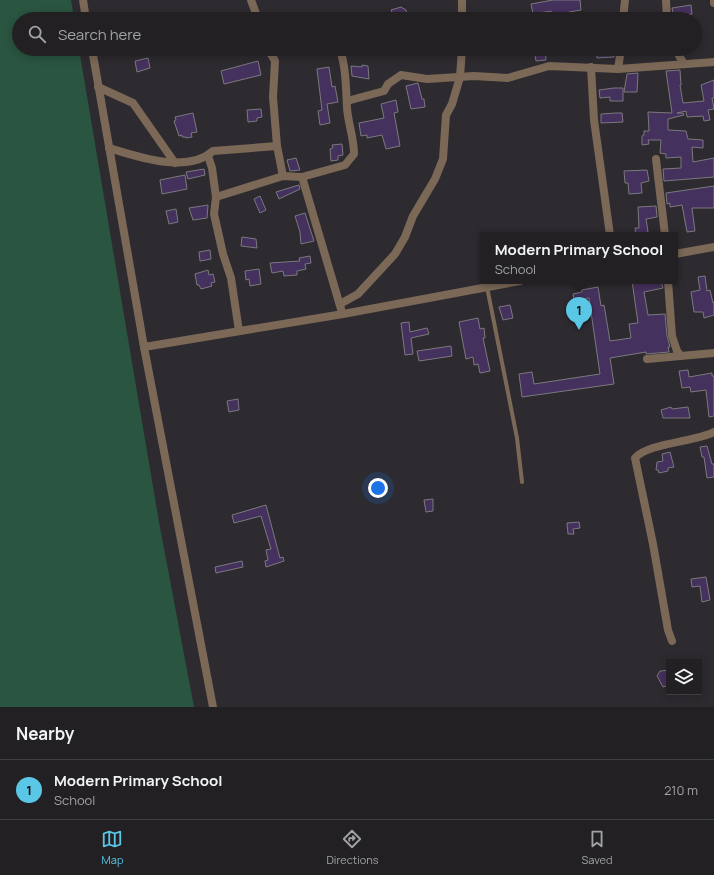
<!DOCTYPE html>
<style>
:root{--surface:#222023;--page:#2a282b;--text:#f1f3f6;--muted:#a2a3a6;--line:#3f3e41;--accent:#5bc7e7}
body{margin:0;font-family:Manrope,sans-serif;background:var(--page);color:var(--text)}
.controls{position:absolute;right:12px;bottom:12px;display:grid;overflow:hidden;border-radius:0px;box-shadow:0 2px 10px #0003}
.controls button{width:36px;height:36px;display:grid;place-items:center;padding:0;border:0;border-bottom:1px solid var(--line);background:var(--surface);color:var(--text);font:20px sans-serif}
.you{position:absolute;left:378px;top:488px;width:14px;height:14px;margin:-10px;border:3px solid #fff;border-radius:50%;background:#1a73e8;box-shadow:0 0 0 6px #1a73e833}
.badge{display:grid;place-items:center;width:26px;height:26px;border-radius:50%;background:var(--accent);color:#111;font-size:13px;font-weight:700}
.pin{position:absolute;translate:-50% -33px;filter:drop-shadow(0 1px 2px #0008)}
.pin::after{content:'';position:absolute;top:21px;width:14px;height:12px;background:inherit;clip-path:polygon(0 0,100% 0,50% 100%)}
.popup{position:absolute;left:480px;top:232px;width:198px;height:52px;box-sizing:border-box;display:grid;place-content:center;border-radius:0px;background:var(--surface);filter:drop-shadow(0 1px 3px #0005);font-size:13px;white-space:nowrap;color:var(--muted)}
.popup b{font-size:15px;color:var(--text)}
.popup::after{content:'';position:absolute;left:50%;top:100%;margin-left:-8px;border:8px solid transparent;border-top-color:var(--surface)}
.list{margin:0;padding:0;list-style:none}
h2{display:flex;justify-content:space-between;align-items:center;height:52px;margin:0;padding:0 16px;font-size:17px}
h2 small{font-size:13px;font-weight:400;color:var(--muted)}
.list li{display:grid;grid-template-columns:26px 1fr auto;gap:12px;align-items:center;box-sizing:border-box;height:60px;padding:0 16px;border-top:1px solid var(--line)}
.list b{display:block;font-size:15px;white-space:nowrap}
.list p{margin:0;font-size:13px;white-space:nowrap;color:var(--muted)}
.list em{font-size:13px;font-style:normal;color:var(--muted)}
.icon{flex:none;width:22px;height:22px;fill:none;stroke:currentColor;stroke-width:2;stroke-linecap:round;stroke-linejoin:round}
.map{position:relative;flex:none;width:714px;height:707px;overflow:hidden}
.search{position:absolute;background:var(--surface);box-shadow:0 2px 10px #0003;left:12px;right:12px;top:12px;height:44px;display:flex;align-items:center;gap:10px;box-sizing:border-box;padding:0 14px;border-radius:22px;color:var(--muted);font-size:15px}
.sheet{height:112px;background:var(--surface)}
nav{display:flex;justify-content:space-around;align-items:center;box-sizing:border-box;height:56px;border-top:1px solid var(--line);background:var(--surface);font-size:11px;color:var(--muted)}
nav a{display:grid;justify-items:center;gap:2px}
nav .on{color:var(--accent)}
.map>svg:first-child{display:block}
</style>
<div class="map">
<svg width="714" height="707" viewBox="0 0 714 707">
<rect width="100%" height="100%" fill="#2d2b2f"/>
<!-- green -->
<path fill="#2a5540" d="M0,0H71L74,19H19V49H79L159,522L194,707H0Z"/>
<!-- building -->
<g fill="#45315d" stroke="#7b797e">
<path d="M553,0H580L581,10L569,12L570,17L559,19H555L551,11L533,14L531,4Z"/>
<path d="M691,5L692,14L674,18L672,8Z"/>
<path d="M401,7L406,10L408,19H391L389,13L392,12L391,10Z"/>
<path d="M534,49H545L546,60L536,61Z"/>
<path d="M596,49H615L614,57L597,58Z"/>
<path d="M148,58L150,68L137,72L135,61Z"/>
<path d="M258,61L261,75L224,84L221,71Z"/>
<path d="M362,65L368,66L369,79L352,76L351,66L362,67Z"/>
<path d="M329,67L332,87L335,86L338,102L327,104L330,123L320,125L318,111L322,110L317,69Z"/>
<path d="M680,70L681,85H680L683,103L704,101L701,85L714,80V98H712L714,109L708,110L710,120L704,121L703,116L687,117L686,111L677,113H683L684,115L668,119V130L686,131L688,139L703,140V148L692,147L693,162L714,158V177L664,181L663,169L681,168V157L666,158V154L660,153L661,140H648L649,144L642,145V136L644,135V131H649L648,112L672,113L666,71Z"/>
<path d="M638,73L637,92H624L627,74Z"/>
<path d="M418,83L422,99H424L425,107L411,109L406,86Z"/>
<path d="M614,88H623V101H610V97L600,98L599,90Z"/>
<path d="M396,100L398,112L394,113L400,146L386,149L382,135L367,138V135L361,136L359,123L384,118L381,104Z"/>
<path d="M261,109L262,117L257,118V121L248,122L247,110Z"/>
<path d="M193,113L197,132L191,133L192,137L186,138V137H182V135L179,136L174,121L176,120L175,117Z"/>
<path d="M616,113H622L623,122L601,123V114Z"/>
<path d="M342,144L343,155L338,156V160L331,161L330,149L333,148L332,145Z"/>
<path d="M296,158L300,170L290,171L287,160Z"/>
<path d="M204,169L205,175L188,179L186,172Z"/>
<path d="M647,170L649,181L641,183L642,193L629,194L628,183H625L624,171Z"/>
<path d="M185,175L187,189L162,194L160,180Z"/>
<path d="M299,185L300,189L279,199L276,192Z"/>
<path d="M714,186V208H692L695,231L687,232L682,205L670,207V203L667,204L666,193Z"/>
<path d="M260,196L266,210L260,213L254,199Z"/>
<path d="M208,205L207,218L193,220L189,208Z"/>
<path d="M656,206L657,217L646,219L648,232L636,235L635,228H639L638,207Z"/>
<path d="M176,209L178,222L169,224L166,211Z"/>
<path d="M305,213L314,241L301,244L300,232L295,216Z"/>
<path d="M242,237L256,239L257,248L241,246Z"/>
<path d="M210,250L211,259L200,261L199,252Z"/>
<path d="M310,256L311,263L305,264L306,269L297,271V275L284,276L283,271L272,273L270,263L300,261L299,258Z"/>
<path d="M259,269L261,284L250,286L249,279L246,280L245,271Z"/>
<path d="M208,270L209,275L213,274L215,282L211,283L212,286L201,289L199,285H197L195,274Z"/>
<path d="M705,276L707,291L710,290L713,303L714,302V315L704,318L703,312H694L691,292L700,290L698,277Z"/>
<path d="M632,281H661L663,288L644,292L648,315L665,314L667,336L670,347H668L669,352L646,354V352L610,358L614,384L522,397L519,374L532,372L534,384L600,374L589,298L574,300L573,294L582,292V290L598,287L601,306L604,305L610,341L631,338L629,324L638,323Z"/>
<path d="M510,305L513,318L503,320L499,307Z"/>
<path d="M478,318L480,329L484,328L485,338H483L490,371L480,373L478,364L474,365L473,357L466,359L459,322Z"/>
<path d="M409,322L410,332L427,328L429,334L411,338L413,354L405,355L401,323Z"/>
<path d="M451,346L452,356L419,361L417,351Z"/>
<path d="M688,370L689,377L712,373V376H714V416L709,417L706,390L691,392L690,387L682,388L679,371Z"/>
<path d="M238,399L239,410L229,412L227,401Z"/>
<path d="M671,407L672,409L688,407L690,418H663L661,410Z"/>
<path d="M707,446L712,464H714V477L707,478L704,457H702L700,447Z"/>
<path d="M670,452L674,467L668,468V471L659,473L658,470H656L657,462L663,461L662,454Z"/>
<path d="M433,499V511L426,512L424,500Z"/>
<path d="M266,505L280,558L283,557L284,561L266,567L265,561L268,560L266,550L271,549L261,516L234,523L232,515Z"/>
<path d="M579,522L580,528L573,529L574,534H568L567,523Z"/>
<path d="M242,561L243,567L216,573L215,567Z"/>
<path d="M706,577L710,600L702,602L700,586L692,587L691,579Z"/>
<path d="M669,670V685L663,687L657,676L660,671Z"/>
</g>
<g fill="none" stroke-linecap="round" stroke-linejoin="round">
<!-- service -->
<path stroke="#7b6857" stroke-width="4" d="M487,287L517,438L522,482"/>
<!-- minor -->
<g stroke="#7b6857" stroke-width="8">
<path d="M83,0L86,19"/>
<path d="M251,0L258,19"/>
<path d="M462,0V19"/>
<path d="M666,0L667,19"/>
<path d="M714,0V3"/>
<path d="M623,19L625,0"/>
<path d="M92,49L144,347L213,707"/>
<path d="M264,49L271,54L275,61L273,97L277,146L283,176"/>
<path d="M675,49L684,64"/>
<path d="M591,67L594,120L610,235"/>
<path d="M618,69L621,49"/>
<path d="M98,87L133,103L175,163"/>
<path d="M347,101L384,91L388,84L401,75L427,79L474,76L508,78L549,66L618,69L714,62"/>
<path d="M109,148C138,157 187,174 213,151L277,146"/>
<path d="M208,156L212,168L216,197L214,214L223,254L231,278L239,331"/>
<path d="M656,159L665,235"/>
<path d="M302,177L345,165L354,154C354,138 348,123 347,108C346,88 346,68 340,49"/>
<path d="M216,197L283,176L302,177L341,309"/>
<path d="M675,254L714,247"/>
<path d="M668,281L672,336L677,351L681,356"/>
<path d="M340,304L358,294L395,254L405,237L413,216L435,179L443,159L446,115L452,104L460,77L462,49"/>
<path d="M144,347L343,314L520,281"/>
<path d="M647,359L714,353"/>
<path d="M672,641L668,630L653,544L635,458C648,443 694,442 714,432"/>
</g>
</g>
</svg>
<div class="controls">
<button><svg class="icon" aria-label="layers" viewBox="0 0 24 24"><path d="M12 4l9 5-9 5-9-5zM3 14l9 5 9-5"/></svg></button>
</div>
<div class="you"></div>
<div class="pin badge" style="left:579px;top:330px">1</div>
<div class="popup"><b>Modern Primary School</b>School</div>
<div class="search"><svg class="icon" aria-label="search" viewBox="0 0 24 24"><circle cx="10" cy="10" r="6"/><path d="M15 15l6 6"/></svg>Search here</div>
</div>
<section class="sheet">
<h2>Nearby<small></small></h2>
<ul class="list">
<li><span class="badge">1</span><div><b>Modern Primary School</b><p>School</p></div><em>210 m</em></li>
</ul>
</section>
<nav>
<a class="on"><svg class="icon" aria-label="map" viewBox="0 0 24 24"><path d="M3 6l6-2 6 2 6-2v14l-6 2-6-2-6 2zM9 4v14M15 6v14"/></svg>Map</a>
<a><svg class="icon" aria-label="directions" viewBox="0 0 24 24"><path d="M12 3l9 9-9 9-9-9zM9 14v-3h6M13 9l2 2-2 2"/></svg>Directions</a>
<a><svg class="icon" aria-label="saved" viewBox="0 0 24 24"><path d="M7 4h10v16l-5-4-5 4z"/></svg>Saved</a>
</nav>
